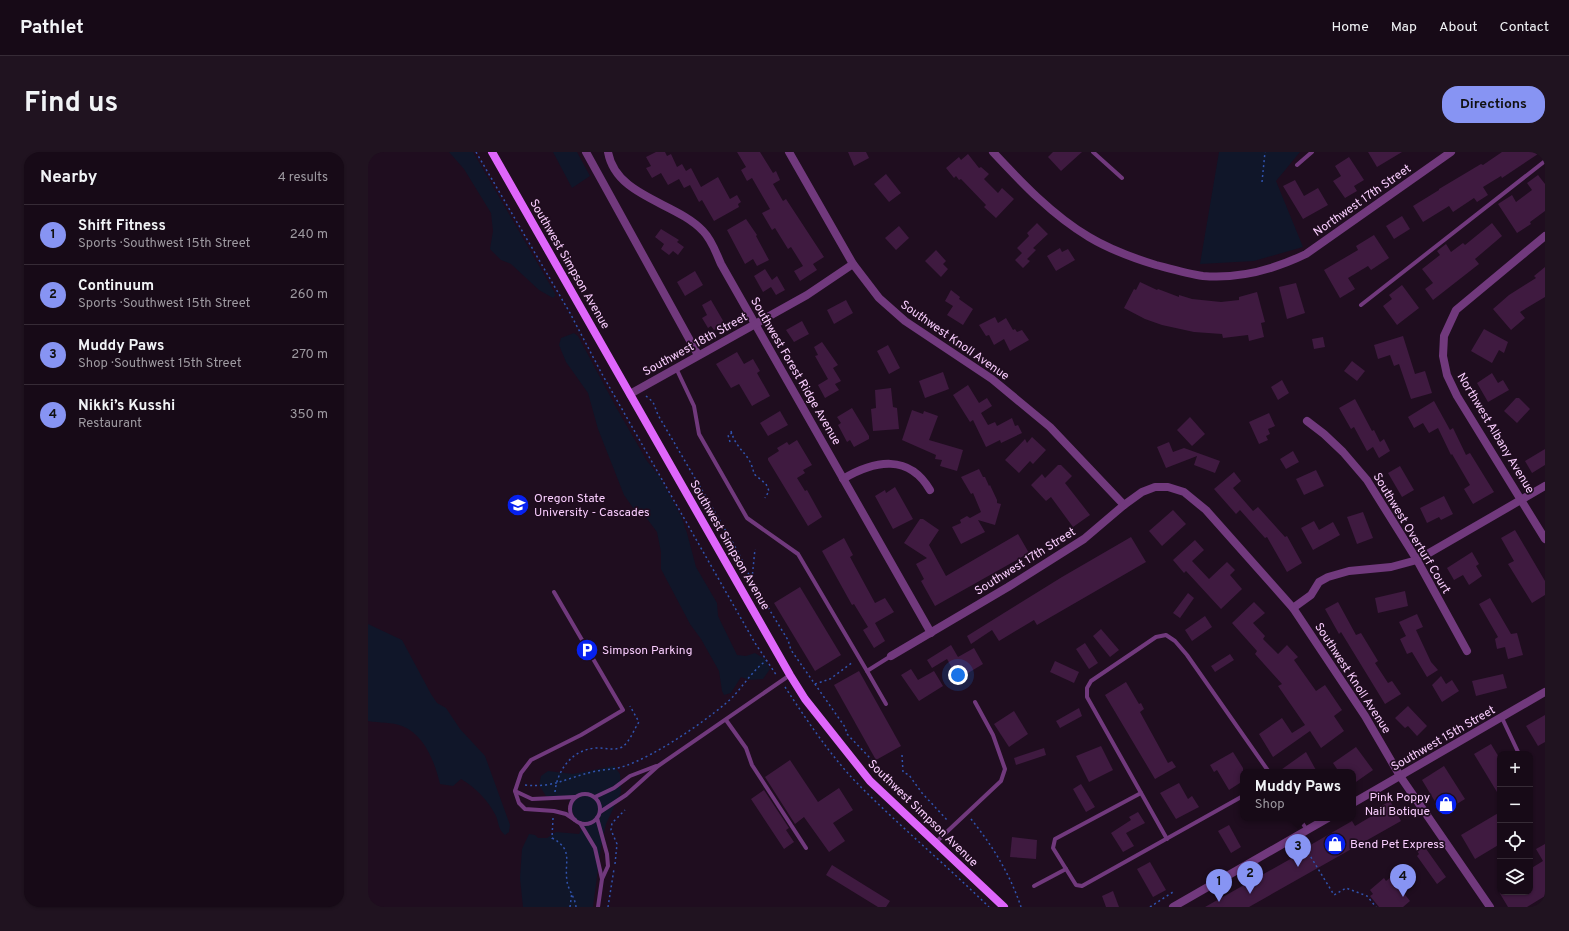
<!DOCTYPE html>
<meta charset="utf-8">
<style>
:root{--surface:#170a17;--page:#201320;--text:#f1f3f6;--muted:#9e9aa1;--line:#362b36;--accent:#8794f3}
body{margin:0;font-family:Overpass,sans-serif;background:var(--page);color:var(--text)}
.controls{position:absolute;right:12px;bottom:12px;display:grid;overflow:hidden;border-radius:8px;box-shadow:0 1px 3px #0004}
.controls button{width:36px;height:36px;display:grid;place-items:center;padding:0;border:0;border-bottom:1px solid var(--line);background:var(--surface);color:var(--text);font:20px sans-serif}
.you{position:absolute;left:590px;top:523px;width:14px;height:14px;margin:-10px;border:3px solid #fff;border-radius:50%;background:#1a73e8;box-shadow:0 0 0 6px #1a73e833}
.badge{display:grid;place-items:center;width:26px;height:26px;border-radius:50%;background:var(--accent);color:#111;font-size:13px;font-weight:700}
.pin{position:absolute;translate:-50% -33px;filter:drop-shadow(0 1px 2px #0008)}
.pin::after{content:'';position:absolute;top:21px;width:14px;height:12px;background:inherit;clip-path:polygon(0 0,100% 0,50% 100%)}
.popup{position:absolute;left:872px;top:617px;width:116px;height:52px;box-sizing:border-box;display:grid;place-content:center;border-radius:8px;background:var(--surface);filter:drop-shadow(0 1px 3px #0005);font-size:13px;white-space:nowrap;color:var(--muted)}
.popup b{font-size:15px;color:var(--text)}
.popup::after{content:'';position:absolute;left:50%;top:100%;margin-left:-8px;border:8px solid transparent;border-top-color:var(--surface)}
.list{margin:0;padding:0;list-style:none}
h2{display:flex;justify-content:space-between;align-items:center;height:52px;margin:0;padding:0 16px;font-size:17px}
h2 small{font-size:13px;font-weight:400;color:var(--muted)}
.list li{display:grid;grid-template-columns:26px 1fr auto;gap:12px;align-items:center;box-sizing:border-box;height:60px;padding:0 16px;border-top:1px solid var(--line)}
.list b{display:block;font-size:15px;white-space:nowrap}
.list p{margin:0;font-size:13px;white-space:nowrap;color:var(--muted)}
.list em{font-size:13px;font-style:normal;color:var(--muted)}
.icon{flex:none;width:22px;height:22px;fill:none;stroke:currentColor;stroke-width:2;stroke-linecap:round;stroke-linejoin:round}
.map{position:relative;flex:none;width:1177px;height:755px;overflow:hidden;border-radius:16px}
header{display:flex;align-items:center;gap:24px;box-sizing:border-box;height:56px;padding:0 20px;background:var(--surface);border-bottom:1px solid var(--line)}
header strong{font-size:19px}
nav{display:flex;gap:22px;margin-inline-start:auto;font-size:14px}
.intro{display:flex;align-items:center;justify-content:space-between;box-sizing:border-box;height:96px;padding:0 24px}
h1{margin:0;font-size:28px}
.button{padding:10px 18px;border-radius:16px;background:var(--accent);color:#111;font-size:14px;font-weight:700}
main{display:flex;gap:24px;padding:0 24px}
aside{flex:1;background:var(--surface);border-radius:16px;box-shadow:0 1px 3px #0004}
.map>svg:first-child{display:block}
</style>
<header>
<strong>Pathlet</strong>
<nav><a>Home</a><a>Map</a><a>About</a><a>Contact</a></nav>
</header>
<div class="intro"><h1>Find us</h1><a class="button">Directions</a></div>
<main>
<aside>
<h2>Nearby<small>4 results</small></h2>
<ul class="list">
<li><span class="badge">1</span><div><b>Shift Fitness</b><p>Sports · Southwest 15th Street</p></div><em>240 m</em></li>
<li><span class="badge">2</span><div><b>Continuum</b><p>Sports · Southwest 15th Street</p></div><em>260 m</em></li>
<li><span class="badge">3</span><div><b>Muddy Paws</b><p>Shop · Southwest 15th Street</p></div><em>270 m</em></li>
<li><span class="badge">4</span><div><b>Nikki’s Kusshi</b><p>Restaurant</p></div><em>350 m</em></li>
</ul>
</aside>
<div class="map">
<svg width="1177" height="755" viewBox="0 0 1177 755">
<rect width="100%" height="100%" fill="#1f0d1f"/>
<!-- green -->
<g fill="#101629">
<path d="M81,0H105L188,143L185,146L171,138L143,112L133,108L122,97L125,79L123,61L96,17Z"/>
<path d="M185,0H209L222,24L204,36Z"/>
<path d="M851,0H932L908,29L935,95L886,109L832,112Z"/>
<path d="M206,181L210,184L248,255L279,309L291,324L313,364L319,381L328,415L349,451L350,464L369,503L378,504L387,501L397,507L402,517L395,527L381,528L373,525L363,541L356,543L354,539L351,519L333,487L322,472L293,417V400L289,380L277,364L268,360L256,343L230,277L220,241L198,210L191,193L193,186Z"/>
<path d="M0,472L34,488L63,542L69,551L78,556L92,577L117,604L142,673L141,680L137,683C130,677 131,672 128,664C120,648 108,636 93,627L85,634L72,632C67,611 57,583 34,574C24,570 11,571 0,569Z"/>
<path d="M246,614L252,622L253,640L238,672L233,695L225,755H155L152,726L154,697L161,682L167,683L170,686H179L188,680L211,682L213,678L203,657L201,644H178L171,633L173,624L180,619L205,622Z"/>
</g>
<!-- building -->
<g fill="#3f1a40">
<path d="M288,0H297L299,4L303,2L309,15L314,12L318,19L323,16L333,35L350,25L362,47L369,43L373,50L370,52L371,55L346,69L334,48L331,50L322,33L316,36L311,27L300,33L293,21L284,26L278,16L283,14L278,5Z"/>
<path d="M369,0H392L405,21L408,19L412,28L405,32L415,49L418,47L456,105L445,112L449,118L432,129L426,119L435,114L423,95L420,97L407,76L404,78L394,61L402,57L384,26L379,29L373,18L378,15Z"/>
<path d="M480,0H498L501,6L486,14Z"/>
<path d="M685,0H714L693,19L680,5Z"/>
<path d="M1000,0H1034L1009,15Z"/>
<path d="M1134,0H1173L1134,26L1133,24L1115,35L1120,43L1109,50L1106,46L1085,60L1081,54L1055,70L1045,54L1071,38V37L1113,12L1115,13Z"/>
<path d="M600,2L611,16L613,15L621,22L616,27L630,41L634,36L646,47L628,66L616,55L618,53L593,27L591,28L588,24L586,26L578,16L591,5L593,8Z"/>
<path d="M981,5L996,28L986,34L989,39L977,46L965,29L973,24L967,14Z"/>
<path d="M518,22L533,41L521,50L506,32Z"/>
<path d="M1170,23L1177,32V59L1162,70L1163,72L1149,81L1130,52L1144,43L1148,50L1164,38L1159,31Z"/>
<path d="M927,28L936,44L950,36L960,53L935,67L915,34Z"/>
<path d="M1034,64L1042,77L1026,87L1018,74Z"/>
<path d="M378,67L389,83L388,84L401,108L389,114L385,107L377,112L359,78Z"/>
<path d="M669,71L680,82L665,96L668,98L659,107L662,109L655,116L647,108L654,101L649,96L661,84L659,81Z"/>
<path d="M1124,71L1134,84L1107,107L1111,112L1065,148L1057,137L1065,131L1054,117L1072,103L1069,99L1078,92L1083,100L1095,91L1097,93Z"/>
<path d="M531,74L541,86L528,98L517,86Z"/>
<path d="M293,77L311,88L309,90L316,95L310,103L305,99L301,103L293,97L296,92L287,85Z"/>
<path d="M1006,83L1021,106L1003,118L1000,114L980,126L987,137L972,146L956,118L990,98L988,94Z"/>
<path d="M692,96L694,100L700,97L707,108L688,119L679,104Z"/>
<path d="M568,98L578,109L575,112L580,117L573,125L557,109Z"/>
<path d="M1177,115V145L1152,160L1157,166L1143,178L1125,157L1141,143L1168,126L1166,124Z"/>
<path d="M397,117L404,128L409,124L417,138L408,143L403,135L395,140L386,124Z"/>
<path d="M327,119L335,133L317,144L309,130Z"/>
<path d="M772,130L789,138L790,137L811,145V143L824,147L853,150L871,148V145L889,140L897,170L893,171L896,185L881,189L880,183L855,186L854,182L826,180L794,173L777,167L756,156L766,137L768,138Z"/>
<path d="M928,131L937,161L919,167L911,135Z"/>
<path d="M1034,133L1051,156L1029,173L1015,154L1024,147L1021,143Z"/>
<path d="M583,138L592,145L591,147L605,157L595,173L579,163L585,154L577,149Z"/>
<path d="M343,148L357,172L346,178L343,174L340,176L334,166L339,163L334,153Z"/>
<path d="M478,148L485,161L466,172L459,158Z"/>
<path d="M627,165L630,171L638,166L645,178L647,177L649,180L654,178L661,188L642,199L636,187L626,193L621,183L618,184L611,173Z"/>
<path d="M434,169L441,182L426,190L418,178Z"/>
<path d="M1116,177L1140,190L1136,201L1131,198L1124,211L1103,199Z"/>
<path d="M1035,184L1047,222L1057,219L1064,241L1043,247L1031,212L1026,214L1022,203L1010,207L1006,193Z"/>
<path d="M955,185L957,195L946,197L944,187Z"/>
<path d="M454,190L470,213L465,216L473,229L467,232L471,238L457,246L450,233L460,227L447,204L450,203L446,195Z"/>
<path d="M520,193L532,216L521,222L509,199Z"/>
<path d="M369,200L376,212L385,207L392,219L389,221L402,244L384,254L371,232L363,236L348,212Z"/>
<path d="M984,209L997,219L989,229L976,219Z"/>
<path d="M575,220L581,237L557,246L551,229Z"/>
<path d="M1124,221L1130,231L1135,228L1141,238L1120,250L1109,231Z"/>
<path d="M914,228L921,241L910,248L903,235Z"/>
<path d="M600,233L611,251L619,246L624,254L613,261L620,273L627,270L629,274L644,266L647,274L650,273L654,281L633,291L632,288L618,295L605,268L602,270L585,243Z"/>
<path d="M523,236L525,255L529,256L531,277L505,279L503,257L508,256L507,238Z"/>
<path d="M1148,246H1151L1162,257L1149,271L1136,259Z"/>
<path d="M987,247L1004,279L1006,278L1012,290L1016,287L1022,299L1011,306L1005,295L999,299L986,275L983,277L971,256Z"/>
<path d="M1066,249L1082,278L1085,276L1098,303L1102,301L1126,340L1105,352L1096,337L1102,333L1084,302L1083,303L1070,276L1061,281L1055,271L1046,276L1040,265Z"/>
<path d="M484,256L501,284V287L486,295L482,288L479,290L470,273L473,271L469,265Z"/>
<path d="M544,258L555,262L556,259L570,264L561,288L595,298L589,319L572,314L574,308L567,307L568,303L534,288Z"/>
<path d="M412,259L420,273L400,284L392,271Z"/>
<path d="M901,261L907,274L900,277L902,282L898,284L900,288L891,292L881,270Z"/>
<path d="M822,265L837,282L824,294L809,278Z"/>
<path d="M664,285L678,298L665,312L662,309L651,321L637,308L657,287L659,291Z"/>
<path d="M429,288L444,313L435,318L437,321L429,326L437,339L439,338L454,365L440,374L400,308V306L411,299L409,296L419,290L421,293Z"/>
<path d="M801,290L805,300L816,296L852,309L847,321L826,313L829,304L798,316L789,295Z"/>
<path d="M1177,297V313L1164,321L1157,309Z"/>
<path d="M925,299L931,310L918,317L912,307Z"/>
<path d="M690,313H693L704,324L697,331L722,363L705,375L683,345L678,349L663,333L674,322L677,326Z"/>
<path d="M1032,314L1046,338L1034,345L1020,321Z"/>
<path d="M611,317L615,325H617L621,334L622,333L629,348V351L633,352L627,373L610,368L617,380L593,392L584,375L593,371L592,368L599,364L602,366L613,360L605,341L603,342L593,325Z"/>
<path d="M948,318L956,334L936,343L928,327Z"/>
<path d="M866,320L873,329L865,336L885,359L890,355L917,385L919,384L934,411L919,420L899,385L897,386L872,358L868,362L846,337Z"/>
<path d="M527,335L545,367L525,377L507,344L517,338L518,341Z"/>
<path d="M1076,344L1085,362L1073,368L1071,365L1059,371L1052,356Z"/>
<path d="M805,358L818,372L794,394L781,379Z"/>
<path d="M995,360L1005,386L989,392L979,365Z"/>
<path d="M552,367H555L571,378L561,393L578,424L650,382L661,401L567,454L553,429L556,427L548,412L559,406L536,391Z"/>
<path d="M946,369L951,378L965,370L972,383L945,398L933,376Z"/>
<path d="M1147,378L1177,429V443L1164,451L1140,412L1146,409L1133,386Z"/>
<path d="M763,385L778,410L669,473L666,468L631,489L624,478L603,492L599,484L694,425Z"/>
<path d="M476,386L485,403L482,405L507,451L517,446L526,460L507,471L517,489L506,496L495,478L500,475L486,452L484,453L454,399Z"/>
<path d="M827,388L836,398L824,409L841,427L859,410L867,418L862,423L874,437L853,457L818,419L816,421L805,408Z"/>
<path d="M1104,400L1111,412L1108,414L1114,424L1101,433L1095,423L1086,428L1079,416Z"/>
<path d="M432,435L473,503L447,519L406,451Z"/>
<path d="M1037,439L1040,454L1010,461L1007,446Z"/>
<path d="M820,441L826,446L812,466L805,461Z"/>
<path d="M1122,446L1143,482L1149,481L1155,503L1140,507L1137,495L1129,497L1127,487L1130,485L1111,452Z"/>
<path d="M886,450L897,461L885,471L897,484L895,487L910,502L919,493L930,505L926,508L948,539L957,533L974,558L966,564L976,579L953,596L942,579L905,605L891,582L914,566L924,581L937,573L910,534L914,532L887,502L889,499L864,471Z"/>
<path d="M970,450L988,483L993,481L1010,509L1007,511L1020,531L1024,529L1033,542L1017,552L973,480L971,482L957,457Z"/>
<path d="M1049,462L1055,475L1048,478L1063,510L1070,518L1059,525L1044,500L1039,502L1032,487L1038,484L1031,470Z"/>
<path d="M837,464L844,475L824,489L817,478Z"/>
<path d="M733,477L751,498L742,505L725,484Z"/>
<path d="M717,491L730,511L721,517L708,497Z"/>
<path d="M583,493L590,505L606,496L615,512L590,527L579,507L564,516L559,508Z"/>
<path d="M862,502L866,508L847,520L843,514Z"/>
<path d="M687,509L711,520L706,531L682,520Z"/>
<path d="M543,517L550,528L566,519L575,534L551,549L533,523Z"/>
<path d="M491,519L533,594L508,608L466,533Z"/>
<path d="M1135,522L1139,536L1108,544L1104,529Z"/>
<path d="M1073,524L1078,532L1084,528L1091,539L1074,550L1064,533Z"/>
<path d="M758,530L771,552L773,551L776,557L772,560L800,611L804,609L808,615L787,627L737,543Z"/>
<path d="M1040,554L1059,574L1049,584L1040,574L1037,576L1027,566Z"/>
<path d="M711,556L714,564L692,576L688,569Z"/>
<path d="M646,559L660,582L641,595L626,572Z"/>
<path d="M1177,563V590L1170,594L1158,574Z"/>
<path d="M1123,592L1132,607V645L1106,602Z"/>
<path d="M733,594L745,618L721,630L708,604Z"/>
<path d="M988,595L1005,618L985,632V620H971L965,611Z"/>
<path d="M676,596L678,603L648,613L646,606Z"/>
<path d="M865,600L875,616V629L861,638L849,618L846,620L842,613Z"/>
<path d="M938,600L949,620H910Z"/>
<path d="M422,608L450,650L471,636L485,658L465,671L477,689L461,700L436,665L427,672L397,625Z"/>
<path d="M1076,614L1097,647L1074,661L1054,628Z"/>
<path d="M811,631L820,647L824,644L831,655L808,667L792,641Z"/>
<path d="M713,632L727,655L718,660L705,637Z"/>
<path d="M396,638L421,676L418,678L426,690L416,697L383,647Z"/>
<path d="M1022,649L1033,669L881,755H837L940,697L939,695L984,669L987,674L1014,658L1012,655Z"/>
<path d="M770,660L777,671L758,681L766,694L755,700L743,681L763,668L761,665Z"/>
<path d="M1132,660V692L1107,707L1093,683Z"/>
<path d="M861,673L873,695L863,701L850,679Z"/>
<path d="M644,685L669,688L668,707L642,705Z"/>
<path d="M1177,692V744L1159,755H1140L1131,740H1162V717L1175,709L1168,697Z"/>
<path d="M1056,694L1078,725L1069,732L1049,704L1051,702L1049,699Z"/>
<path d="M782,710L798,738L785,745L769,717Z"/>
<path d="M464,713L522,749L518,755H510L458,723Z"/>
<path d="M1023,725L1042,749L1035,755H1011L1002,744L1005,742L1002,738L1016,726L1018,729Z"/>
<path d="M745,739L751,755H738L734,744Z"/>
</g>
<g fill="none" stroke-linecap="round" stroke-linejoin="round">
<!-- path -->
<g stroke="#3053ae" stroke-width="1.5" stroke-dasharray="2 3" stroke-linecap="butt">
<path d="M108,0L202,161L234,222L387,491L409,524"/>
<path d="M894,30L897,0"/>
<path d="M278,244L285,250L290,263L369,398L385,431L420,488L423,498L477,575L479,582L571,678"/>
<path d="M363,279C369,300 382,300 386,322L398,332L401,339L397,346"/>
<path d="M362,290L360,283L364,281"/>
<path d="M384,427L387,397"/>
<path d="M447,532L462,527L485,510"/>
<path d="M417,535C438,567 460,600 486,628C529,672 577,712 621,755"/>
<path d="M534,603L535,620L541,623L554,641L580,669"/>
<path d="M157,633C186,636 198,626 224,620C235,617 246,618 257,614C288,603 332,573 357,552C373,539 382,520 399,508"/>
<path d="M187,640C189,618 205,596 230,596C238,596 246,599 254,595C262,590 266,577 271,570L262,554"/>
<path d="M185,666L184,686C206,698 196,709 199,729C200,738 207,745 208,755"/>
<path d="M603,667C624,693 642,722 653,755"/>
<path d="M935,692L966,743L978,736L999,744L1008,755"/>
<path d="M247,712L249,692L243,678L244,671L257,658"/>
<path d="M202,755L204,740"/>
<path d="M240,755L246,717"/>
<path d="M782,755L805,740"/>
</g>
<!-- lane -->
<g stroke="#71397d" stroke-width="4">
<path d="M725,0L754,26"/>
<path d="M929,13L944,0"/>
<path d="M993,153L1177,9"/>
<path d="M308,216L326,254L331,282L379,366L430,402L499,519"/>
<path d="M186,440L255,558L213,583L163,608L153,621L147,639L151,651L157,657L186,659L198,662L207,668"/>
<path d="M518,552L499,519L523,504"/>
<path d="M1134,566L1151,602"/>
<path d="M358,568L378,596L384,613L438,696"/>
<path d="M147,639L164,647L207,645"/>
<path d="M773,641L687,687L685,696L708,733L714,734L875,644"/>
<circle cx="217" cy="657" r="15"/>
<path d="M227,645L246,636L262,624L288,614"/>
<path d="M232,660L258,643L290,614L422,523"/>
<path d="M229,666L239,702L240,714L234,727L230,755"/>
<path d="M931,666L939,678"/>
<path d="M212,671L227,696L234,727"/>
<path d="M799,687L719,545V536L723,529L788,485L798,483L807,489L819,503L901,620"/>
<path d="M568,690L633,629L637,617L625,583L607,550"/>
<path d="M666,734L698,717"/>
</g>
<!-- street -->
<g stroke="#71397d" stroke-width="8">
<path d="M218,0L330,203"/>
<path d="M240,0C248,45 308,50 335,79C344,88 348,101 353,112L563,481"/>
<path d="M421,0L485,112L511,146L537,169L624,227L682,275L756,353"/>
<path d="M625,0C654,31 684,63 721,85C741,97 765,106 788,113C803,117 820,122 835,124C871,127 907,117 938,102L1083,0"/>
<path d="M1177,84L1088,158L1076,184L1075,204L1079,223L1089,244L1177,387"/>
<path d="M262,242L439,143L485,112"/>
<path d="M939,269L956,282L975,300L999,328L1049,408L1099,499"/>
<path d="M475,327C507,308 541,302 562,338"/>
<path d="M925,456L943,443L951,430L960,425L981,419L1023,415L1049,408L1177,334"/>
<path d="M523,504L640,435L716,387L756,353L774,340L787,335H800L816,340L838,358L925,456L997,564L1032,624L1122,755"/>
<path d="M985,651L1177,540"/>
<path d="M805,755L960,666"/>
</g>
<!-- secondary -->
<path stroke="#df66fb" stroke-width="8" d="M124,0L422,523L437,547L502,629L636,755"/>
</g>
<!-- icons -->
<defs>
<g id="university-disc" transform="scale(1.15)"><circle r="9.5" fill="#0621f0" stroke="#1f0d1f"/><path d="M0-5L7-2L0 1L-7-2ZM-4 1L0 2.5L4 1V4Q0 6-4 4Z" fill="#fff"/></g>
<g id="parking-disc" transform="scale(1.15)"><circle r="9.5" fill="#0621f0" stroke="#1f0d1f"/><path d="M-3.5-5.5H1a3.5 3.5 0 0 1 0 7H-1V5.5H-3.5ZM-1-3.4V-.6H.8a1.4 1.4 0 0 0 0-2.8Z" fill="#fff"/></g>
<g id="shop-disc" transform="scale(1.15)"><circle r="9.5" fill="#0621f0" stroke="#1f0d1f"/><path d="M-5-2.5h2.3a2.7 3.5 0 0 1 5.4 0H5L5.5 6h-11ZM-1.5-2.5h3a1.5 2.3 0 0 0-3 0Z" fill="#fff"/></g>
</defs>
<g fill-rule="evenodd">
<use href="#university-disc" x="150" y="353"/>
<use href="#parking-disc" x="219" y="498"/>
<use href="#shop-disc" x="1078" y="652"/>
<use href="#shop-disc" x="967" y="692"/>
</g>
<g text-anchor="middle" stroke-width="3.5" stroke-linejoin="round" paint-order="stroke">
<!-- street labels -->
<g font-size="12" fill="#f9cdfe" stroke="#1f0d1f">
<text transform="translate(994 48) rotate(-35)" y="4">Northwest 17th Street</text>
<text transform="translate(202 112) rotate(60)" y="4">Southwest Simpson Avenue</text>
<text transform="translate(587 188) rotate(35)" y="4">Southwest Knoll Avenue</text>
<text transform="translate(327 192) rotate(-29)" y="4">Southwest 18th Street</text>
<text transform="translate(428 219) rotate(60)" y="4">Southwest Forest Ridge Avenue</text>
<text transform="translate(1128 281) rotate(59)" y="4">Northwest Albany Avenue</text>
<text transform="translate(1044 381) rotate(59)" y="4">Southwest Overturf Court</text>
<text transform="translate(362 393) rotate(60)" y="4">Southwest Simpson Avenue</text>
<text transform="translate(657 409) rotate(-32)" y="4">Southwest 17th Street</text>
<text transform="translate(985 526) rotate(57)" y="4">Southwest Knoll Avenue</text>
<text transform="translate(1075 586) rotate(-30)" y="4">Southwest 15th Street</text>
<text transform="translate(555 661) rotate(44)" y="4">Southwest Simpson Avenue</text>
</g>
<!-- poi labels -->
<g font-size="12" fill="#f9cdfe" stroke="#1f0d1f" text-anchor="start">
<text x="166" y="350">Oregon State<tspan x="166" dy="14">University - Cascades</tspan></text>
<text x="234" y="502">Simpson Parking</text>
<text x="1062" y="649" text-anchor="end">Pink Poppy<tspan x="1062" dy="14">Nail Botique</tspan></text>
<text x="982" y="696">Bend Pet Express</text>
</g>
</g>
</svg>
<div class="controls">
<button>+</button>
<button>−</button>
<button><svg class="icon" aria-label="locate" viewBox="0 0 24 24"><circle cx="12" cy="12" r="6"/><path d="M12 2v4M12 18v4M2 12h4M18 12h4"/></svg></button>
<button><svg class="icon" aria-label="layers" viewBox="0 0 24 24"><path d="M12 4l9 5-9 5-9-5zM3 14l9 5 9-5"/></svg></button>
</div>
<div class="you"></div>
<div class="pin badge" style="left:851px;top:750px">1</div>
<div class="pin badge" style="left:882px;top:742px">2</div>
<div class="pin badge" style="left:930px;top:715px">3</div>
<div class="popup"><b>Muddy Paws</b>Shop</div>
<div class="pin badge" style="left:1035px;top:745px">4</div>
</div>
</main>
